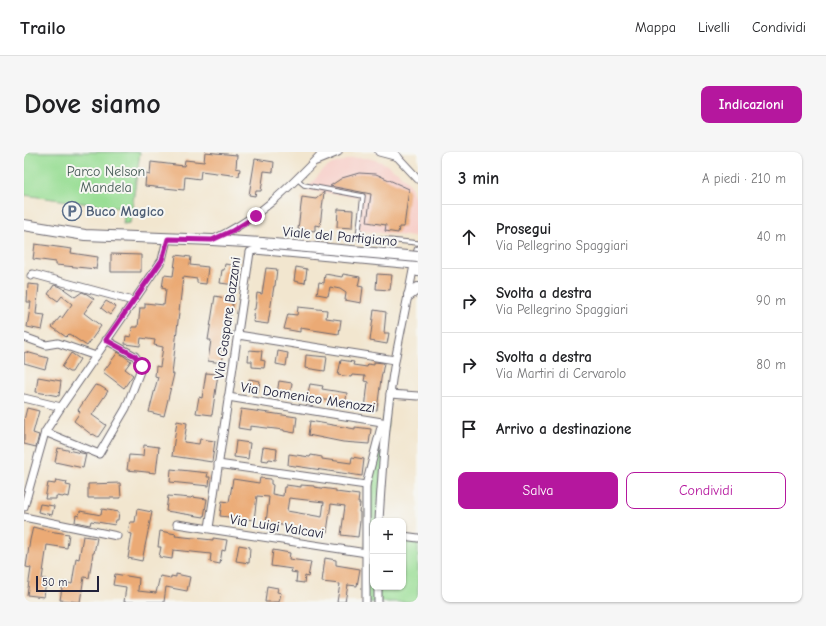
<!DOCTYPE html>
<html lang="it">
<meta charset="utf-8">
<style>
:root{--surface:#fff;--page:#f6f6f6;--text:#202124;--muted:#757577;--line:#e0e0e0;--accent:#b5179e}
body{margin:0;font-family:"Comic Neue",sans-serif;background:var(--page);color:var(--text)}
.controls{position:absolute;right:12px;bottom:12px;display:grid;overflow:hidden;border-radius:8px;box-shadow:0 1px 3px #0004}
.controls button{width:36px;height:36px;display:grid;place-items:center;padding:0;border:0;border-bottom:1px solid var(--line);background:var(--surface);color:var(--text);font:20px sans-serif}
.scale{position:absolute;left:12px;bottom:10px;width:63px;box-sizing:border-box;padding-left:4px;border:2px solid #22223b;border-top:0;font-size:11px;line-height:14px;white-space:nowrap;color:#22223b;-webkit-text-stroke:3px #f6f6f2;paint-order:stroke}
.stop{position:absolute;width:12px;height:12px;margin:-9px;border:3px solid #b5179e;border-radius:50%;background:#fff}
.stop.end{background:#b5179e;border-color:#fff;box-shadow:0 1px 4px #0008}
.list{margin:0;padding:0;list-style:none}
h2{display:flex;justify-content:space-between;align-items:center;height:52px;margin:0;padding:0 16px;font-size:17px}
h2 small{font-size:13px;font-weight:400;color:var(--muted)}
.list li{display:grid;grid-template-columns:26px 1fr auto;gap:12px;align-items:center;box-sizing:border-box;height:64px;padding:0 16px;border-top:1px solid var(--line)}
.list b{display:block;font-size:15px;white-space:nowrap}
.list p{margin:0;font-size:13px;white-space:nowrap;color:var(--muted)}
.list em{font-size:13px;font-style:normal;color:var(--muted)}
.actions{display:flex;gap:8px;padding:12px 16px}
.actions a{flex:1;padding:9px 0;border:1px solid var(--accent);border-radius:8px;text-align:center;font-size:14px;color:var(--accent)}
.actions .main{background:var(--accent);color:#fff}
.icon{flex:none;width:22px;height:22px;fill:none;stroke:currentColor;stroke-width:2;stroke-linecap:round;stroke-linejoin:round}
.map{position:relative;flex:none;width:394px;height:450px;overflow:hidden;border-radius:8px}
header{display:flex;align-items:center;gap:24px;box-sizing:border-box;height:56px;padding:0 20px;background:var(--surface);border-bottom:1px solid var(--line)}
header strong{font-size:19px}
nav{display:flex;gap:22px;margin-inline-start:auto;font-size:14px}
.intro{display:flex;align-items:center;justify-content:space-between;box-sizing:border-box;height:96px;padding:0 24px}
h1{margin:0;font-size:28px}
.button{padding:10px 18px;border-radius:8px;background:var(--accent);color:#fff;font-size:14px;font-weight:700}
main{display:flex;gap:24px;padding:0 24px}
aside{flex:1;background:var(--surface);border-radius:8px;box-shadow:0 1px 3px #0004}
.map>svg:first-child{display:block}
</style>
<header>
<strong>Trailo</strong>
<nav><a>Mappa</a><a>Livelli</a><a>Condividi</a></nav>
</header>
<div class="intro"><h1>Dove siamo</h1><a class="button">Indicazioni</a></div>
<main>
<div class="map">
<svg width="394" height="450" viewBox="0 0 394 450">
<rect width="100%" height="100%" fill="#f6f6f2"/>
<filter id="ink" filterUnits="userSpaceOnUse"><feTurbulence type="fractalNoise" baseFrequency=".025" numOctaves="2"/><feDisplacementMap in="SourceGraphic" scale="8" xChannelSelector="R" yChannelSelector="G"/><feConvolveMatrix kernelMatrix="1 2 1 2 8 2 1 2 1" color-interpolation-filters="sRGB"/></filter>
<filter id="wash" filterUnits="userSpaceOnUse"><feTurbulence type="fractalNoise" baseFrequency=".012" numOctaves="4" result="noise"/><feDisplacementMap in="SourceGraphic" scale="16" xChannelSelector="R" yChannelSelector="G"/><feGaussianBlur stdDeviation="0.9" result="paint"/><feColorMatrix in="noise" values="0 0 0 0 0 0 0 0 0 0 0 0 0 0 0 0 0 1.4 0 .05"/><feComposite in="paint" operator="in"/></filter>
<g filter="url(#wash)">
<rect width="100%" height="100%" fill="#f2e6cf"/>
<!-- built -->
<path fill="#f7d0ca" d="M330,6H344L358,10L375,21L382,28L388,37L393,53L394,72L390,85L333,78L336,45L282,38L297,20L308,12Z"/>
<!-- green -->
<g fill="#9ade95" stroke="#5e8068">
<path d="M0,0H116L106,71L99,72L100,64L95,56L0,43Z"/>
<path d="M366,242L355,369H349V435H379V384L394,386V450H342V333Z"/>
</g>
<g id="blocks">
<!-- building -->
<g fill="#ebaa75" fill-rule="evenodd">
<path d="M181,0L213,3L212,16L216,17L215,24L177,19L176,27L161,25L160,38L121,34L122,22L126,23L127,10L160,14L161,8L180,10Z"/>
<path d="M231,7L250,10L249,20L240,19L237,39H232L231,44L225,43Z"/>
<path d="M335,21L352,22L385,37L380,75H375L374,81L361,79L362,73L343,70L347,42L306,34L318,26Z"/>
<path d="M300,40L296,74L291,73V79L274,77L278,45L292,47Z"/>
<path d="M314,57L329,58L328,76L313,75Z"/>
<path d="M11,92L48,97L47,101L74,105L72,117L32,113V110L9,107Z"/>
<path d="M87,102L117,103V120H87Z"/>
<path d="M152,103L167,105L166,113L184,115L182,132L173,131V127L159,125L148,222H150L140,264L125,260L134,225L131,224L132,214L136,215L139,195L130,193L131,188L117,186L116,194L101,192L102,184L107,185L108,175H114L116,156H121V151L140,153L142,137L138,136L140,123L149,124Z"/>
<path d="M201,112L214,114L211,133L196,131L198,118H200Z"/>
<path d="M272,115L283,117L281,131L270,129Z"/>
<path d="M242,116L253,117L251,134H250L244,172L229,170L230,164H229L230,157H231L233,141L238,142Z"/>
<path d="M301,122L318,125L319,122L336,125L334,134L339,135L337,151L321,148L322,141L316,137L306,135L304,144L293,142L295,130L300,131Z"/>
<path d="M353,122L368,123L366,138L352,137Z"/>
<path d="M4,132L15,133L12,162L21,163L18,178L3,175L7,150H3Z"/>
<path d="M30,133L37,135L51,145L58,140L63,142L70,147L60,161L77,174L63,194L45,182L42,185L28,175L36,165L38,166L48,152L38,144L34,149L24,142Z"/>
<path d="M191,144L207,147V152H209L207,163H202L197,199L200,200L198,211L184,209L187,188H184Z"/>
<path d="M82,149L92,155L86,163L77,156Z"/>
<path d="M274,155L303,158L302,166L317,168L315,182L276,176V180L260,177L264,162L273,163Z"/>
<path d="M350,158L362,160L360,181H365L363,192L346,189Z"/>
<path d="M225,198L238,199L237,208L241,209L240,216L228,215V209H224Z"/>
<path d="M254,199L264,201L262,214L252,212Z"/>
<path d="M2,200L24,206L21,217L0,211V201Z"/>
<path d="M94,200L107,209L101,217L109,223L100,236L79,220Z"/>
<path d="M47,201L56,207L48,220H45L38,215Z"/>
<path d="M282,203L303,205L301,219L281,216Z"/>
<path d="M317,208L330,210L329,213L343,215L344,212L350,213V210L360,211L357,227L353,258L341,257L344,230L340,229L341,224L328,223L327,225L314,223Z"/>
<path d="M182,221L194,222L188,263L172,261L175,245L178,246Z"/>
<path d="M14,225L37,229L35,244L12,240Z"/>
<path d="M225,227L236,229L234,240L224,238Z"/>
<path d="M255,229L268,231L266,244L253,242Z"/>
<path d="M286,232L299,234L298,237L323,241L321,254L307,252V249L283,245Z"/>
<path d="M71,233L76,234L84,239L68,263L82,273L74,285L69,282L68,283L50,269L56,260L54,258Z"/>
<path d="M3,256L15,259L9,281L15,283L12,295L0,292V268Z"/>
<path d="M217,257L273,265L271,281L260,279V278L226,274V278L214,276Z"/>
<path d="M153,269L163,271L160,290L175,292L176,287L191,289L188,310L148,304Z"/>
<path d="M286,269L331,277V275L347,277L345,292L319,290L284,283Z"/>
<path d="M212,289L226,291L224,307L210,305Z"/>
<path d="M120,293L135,295L132,321L103,318L105,303L119,304Z"/>
<path d="M239,295L253,297L252,308L245,307L244,309L237,308Z"/>
<path d="M34,296L62,302L59,316L31,310Z"/>
<path d="M265,302L286,305L287,303L298,305V307L327,311L328,305L340,307L338,324L264,313Z"/>
<path d="M147,317L184,321L183,325H186L185,334L146,330Z"/>
<path d="M236,326L247,327V332L249,333L248,342L259,344L260,335H262V333L277,335V333L290,334V335L312,338V340L335,343L334,351H336L335,360H336V369L334,385L317,383L321,354L307,352L303,380L265,376V374L242,371L245,345L233,344L230,368L196,364L198,349L205,350L209,327L235,331ZM265,346L300,350L298,365L263,359Z"/>
<path d="M32,328L43,330L42,333L47,334L45,345L40,344L39,345L32,344V347H21L24,331L31,332Z"/>
<path d="M96,331L97,346H64V332Z"/>
<path d="M144,344L167,346L168,345L183,347L180,365L142,359Z"/>
<path d="M16,352L30,354L28,363L14,360Z"/>
<path d="M78,357L95,360L94,368H92L91,373L67,369L66,373L51,370L52,363L55,364L56,359L77,363Z"/>
<path d="M113,357L128,360L118,409L104,406L108,382L104,381L106,370H111Z"/>
<path d="M9,375L24,379L45,382L43,396L23,393L18,427H22L20,445L3,443L7,416L2,415L6,388Z"/>
<path d="M136,379L152,382L151,384L189,388V386L203,388L201,399L198,398L196,412L186,410L187,402L149,398L148,407L135,405L137,395H134Z"/>
<path d="M59,384L73,386L70,401H69L65,426L60,425L56,450L36,448L39,430L48,432L52,406L55,407Z"/>
<path d="M215,393L226,395L225,411L212,409Z"/>
<path d="M249,398L266,401L265,407L287,410L284,425L281,424L280,431L272,430L273,421L267,420L268,417L247,414Z"/>
<path d="M301,406L312,408V413L336,417L333,434L324,433L321,450H313L316,432L298,430Z"/>
<path d="M91,422L115,426L114,439L132,441L136,424L147,426V424L152,425V422L166,425L163,439L142,435L140,450H100L102,435L89,433Z"/>
<path d="M243,434L254,436L253,440L257,441L255,450H241Z"/>
</g>
</g>
</g>
<g filter="url(#ink)">
<use href="#blocks" fill-opacity="0" stroke="#6b676f" stroke-width="1"/>
<g fill="none" stroke-linecap="round" stroke-linejoin="round">
<!-- lane casing -->
<g stroke="#6b676f" stroke-width="5.5">
<path id="lane" d="M273,27L280,33L339,44L334,85L394,91"/>
</g>
<!-- street casing -->
<g stroke="#6b676f" stroke-width="9">
<g id="street">
<path d="M355,0L374,5"/>
<path d="M369,0L394,27"/>
<path d="M292,9L314,0"/>
<path d="M190,87C235,66 265,36 299,0"/>
<path d="M7,124L9,122L109,149"/>
<path d="M214,183L371,208"/>
<path d="M0,185L22,193L34,191L72,204"/>
<path d="M366,242L394,244"/>
<path d="M204,245L358,270"/>
<path d="M0,246L37,255"/>
<path d="M21,280L75,302L102,256L118,214L111,204L82,188"/>
<path d="M194,312L342,333"/>
<path d="M0,355L21,280L37,255L138,108L143,87"/>
<path d="M0,365L93,384"/>
<path d="M355,369C358,315 362,262 371,209C377,177 384,145 390,113L394,98"/>
<path d="M153,372L349,402"/>
<path d="M185,376L226,100L231,98L390,113"/>
<path d="M379,384L394,386"/>
<path d="M354,435V450"/>
<path d="M342,450V333L358,271"/>
</g>
</g>
<!-- secondary casing -->
<g stroke="#6b676f" stroke-width="12">
<g id="secondary">
<path d="M0,73L61,83L188,88L238,91"/>
<path d="M390,113L394,119"/>
<path d="M385,143L394,136"/>
</g>
</g>
<!-- lane -->
<use href="#lane" stroke="#fff" stroke-width="3.5"/>
<!-- street -->
<use href="#street" stroke="#fff" stroke-width="7"/>
<!-- secondary -->
<use href="#secondary" stroke="#fff" stroke-width="10"/>
<!-- secondary-bridge casing -->
<g stroke="#6b676f" stroke-width="12" stroke-linecap="butt">
<path id="secondary-bridge" d="M238,91L394,105"/>
</g>
<!-- secondary-bridge -->
<use href="#secondary-bridge" stroke="#fff" stroke-width="10"/>
</g>
</g>
<g fill="none" stroke-linecap="round" stroke-linejoin="round" filter="url(#ink)">
<!-- route -->
<path stroke="#b5179e" stroke-width="5" d="M118,214L111,204L82,188L138,108L144,87L188,88L208,79L232,64"/>
</g>
<!-- icons -->
<defs>
<g id="parking-ring" transform="scale(1)"><circle r="9.5" fill="#f6f6f2" stroke="#5c6f8a" stroke-width="1.5"/><path d="M-3.5-5.5H1a3.5 3.5 0 0 1 0 7H-1V5.5H-3.5ZM-1-3.4V-.6H.8a1.4 1.4 0 0 0 0-2.8Z" fill="#5c6f8a"/></g>
</defs>
<g fill-rule="evenodd">
<use href="#parking-ring" x="48" y="59"/>
</g>
<g text-anchor="middle" stroke-width="4" stroke-linejoin="round" paint-order="stroke">
<!-- park labels -->
<g font-size="14" fill="#465a56" stroke="#f6f6f2">
<text x="82" y="24">Parco Nelson<tspan x="82" dy="16">Mandela</tspan></text>
</g>
<!-- service labels -->
<g font-size="14" font-weight="bold" fill="#4e5e75" stroke="#f6f6f2" text-anchor="start">
<text x="62" y="64">Buco Magico</text>
</g>
<!-- street labels -->
<g font-size="14" fill="#22223b" stroke="#f6f6f2">
<text transform="translate(316 84) rotate(5)" y="5">Viale del Partigiano</text>
<text transform="translate(203 166) rotate(-82)" y="5">Via Gaspare Bazzani</text>
<text transform="translate(284 245) rotate(9)" y="5">Via Domenico Menozzi</text>
<text transform="translate(253 374) rotate(9)" y="5">Via Luigi Valcavi</text>
</g>
</g>
</svg>
<div class="controls">
<button>+</button>
<button>−</button>
</div>
<div class="scale">50 m</div>
<div class="stop" style="left:118px;top:214px"></div>
<div class="stop end" style="left:232px;top:64px"></div>
</div>
<aside>
<h2>3 min<small>A piedi · 210 m</small></h2>
<ul class="list">
<li><svg class="icon" aria-label="ahead" viewBox="0 0 24 24"><path d="M12 20V5M6 11l6-6 6 6"/></svg><div><b>Prosegui</b><p>Via Pellegrino Spaggiari</p></div><em>40 m</em></li>
<li><svg class="icon" aria-label="right" viewBox="0 0 24 24"><path d="M7 20v-9h11M14 6l5 5-5 5"/></svg><div><b>Svolta a destra</b><p>Via Pellegrino Spaggiari</p></div><em>90 m</em></li>
<li><svg class="icon" aria-label="right" viewBox="0 0 24 24"><path d="M7 20v-9h11M14 6l5 5-5 5"/></svg><div><b>Svolta a destra</b><p>Via Martiri di Cervarolo</p></div><em>80 m</em></li>
<li><svg class="icon" aria-label="arrive" viewBox="0 0 24 24"><path d="M6 21V4h12l-3 4 3 4H6"/></svg><div><b>Arrivo a destinazione</b></div></li>
</ul>
<div class="actions"><a class="main">Salva</a><a>Condividi</a></div>
</aside>
</main>
